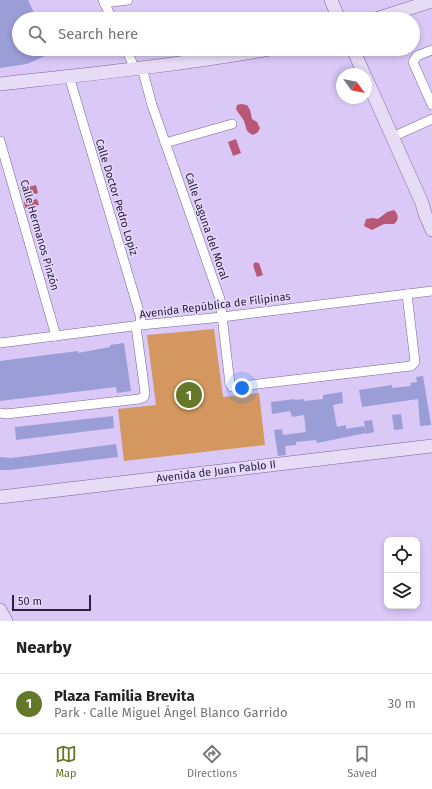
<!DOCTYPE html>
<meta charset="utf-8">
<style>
:root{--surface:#fff;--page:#f6f6f6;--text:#222;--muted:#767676;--line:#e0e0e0;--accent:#637828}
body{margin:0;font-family:"Fira Sans",sans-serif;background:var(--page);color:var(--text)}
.controls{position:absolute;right:12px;bottom:12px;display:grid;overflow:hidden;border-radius:8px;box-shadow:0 2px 6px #0003}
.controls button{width:36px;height:36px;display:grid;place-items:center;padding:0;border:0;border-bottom:1px solid var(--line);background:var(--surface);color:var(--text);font:20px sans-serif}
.compass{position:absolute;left:336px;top:68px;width:36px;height:36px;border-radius:50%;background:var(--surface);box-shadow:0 2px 6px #0003;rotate:123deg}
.scale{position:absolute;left:12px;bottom:10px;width:79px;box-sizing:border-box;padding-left:4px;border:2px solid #2b2238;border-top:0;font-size:11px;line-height:14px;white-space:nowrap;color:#2b2238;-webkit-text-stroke:3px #e5d8fc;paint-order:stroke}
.you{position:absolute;left:242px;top:388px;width:14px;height:14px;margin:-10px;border:3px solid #fff;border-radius:50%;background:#1a73e8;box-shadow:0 0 0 6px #1a73e833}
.badge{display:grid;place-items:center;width:26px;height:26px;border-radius:50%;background:var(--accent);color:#fff;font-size:13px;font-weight:700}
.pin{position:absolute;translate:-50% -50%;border:2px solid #fff;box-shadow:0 1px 4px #0006}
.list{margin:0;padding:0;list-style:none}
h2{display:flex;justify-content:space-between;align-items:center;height:52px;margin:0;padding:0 16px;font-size:17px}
h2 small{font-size:13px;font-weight:400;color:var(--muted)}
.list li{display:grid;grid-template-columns:26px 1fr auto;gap:12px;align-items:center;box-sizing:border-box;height:60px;padding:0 16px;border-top:1px solid var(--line)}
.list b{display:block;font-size:15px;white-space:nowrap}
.list p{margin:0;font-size:13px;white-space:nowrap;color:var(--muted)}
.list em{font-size:13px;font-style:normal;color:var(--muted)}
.icon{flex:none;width:22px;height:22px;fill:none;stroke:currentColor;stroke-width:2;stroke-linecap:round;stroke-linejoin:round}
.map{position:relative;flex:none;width:432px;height:621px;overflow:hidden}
.search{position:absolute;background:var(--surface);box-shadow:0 2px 6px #0003;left:12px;right:12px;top:12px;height:44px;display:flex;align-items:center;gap:10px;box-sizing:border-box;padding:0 14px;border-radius:22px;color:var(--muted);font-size:15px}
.sheet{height:112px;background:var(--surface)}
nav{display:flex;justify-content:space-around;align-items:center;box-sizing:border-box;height:56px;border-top:1px solid var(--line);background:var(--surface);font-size:11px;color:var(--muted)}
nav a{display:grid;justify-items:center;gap:2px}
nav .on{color:var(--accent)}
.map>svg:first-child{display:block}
</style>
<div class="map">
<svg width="432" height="621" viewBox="0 0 432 621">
<rect width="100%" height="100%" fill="#dac8f7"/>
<!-- green -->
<path fill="#d3975f" d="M214,329L223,397L259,393L265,445L124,461L118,409L156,405L147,335Z"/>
<!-- water -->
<g fill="#b85876">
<path d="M241,104L247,105L250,110L252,119L257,122L260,128L258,132L253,135C245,131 247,129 244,121C242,117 238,113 236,109L237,105Z"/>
<path d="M236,139L241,153L233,156L228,142Z"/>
<path d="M36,185L38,193L24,197L21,189Z"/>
<path d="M37,199L39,205L25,208L24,202Z"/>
<path d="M394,210C399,215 399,220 394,224H384L372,230L364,226L366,219L373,218L378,219L387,212Z"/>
<path d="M257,262V263H259L263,275L257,277L253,265L254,264V263Z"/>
</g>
<!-- building -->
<g fill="#9b9dd6">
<path d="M0,0H28L37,19H19V49H60L27,64L0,68Z"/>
<path d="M124,343L131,391L117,393L116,387L0,401V361L78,351V353L110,347V345Z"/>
<path d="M423,376L431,425L420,426L418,399L362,407L359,390L392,385V388L411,386L410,383L417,382L416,377Z"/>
<path d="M342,392L343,403L333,405L337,427L346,425V429L364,426L366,433L317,443L316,440L296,442V445L285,446L286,455L278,456L274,430L282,429L283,435L306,432L304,415L292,417L290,411L272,414L271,402L295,399V400L304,399V401L323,399V395Z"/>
<path d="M401,414L403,429L394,430L392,415Z"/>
<path d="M113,416L114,428L16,440L15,427Z"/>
<path d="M372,420L374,432L366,434L364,421Z"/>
<path d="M116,444L118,457L10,470H0V457L12,458Z"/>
</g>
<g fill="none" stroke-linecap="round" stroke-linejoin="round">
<!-- street casing -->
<g stroke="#7a6499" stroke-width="10">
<g id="street">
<path d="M103,0L112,19"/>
<path d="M104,3L128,0"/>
<path d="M126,49L135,69"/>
<path d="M432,50L417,56L413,62L432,105"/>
<path d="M142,68L152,105L220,299L230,384L232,387L411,366L415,362L407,294"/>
<path d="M69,76L140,315L141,325"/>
<path d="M399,134L432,119"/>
<path d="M0,141L56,336"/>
<path d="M165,143L232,124"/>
<path d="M0,343L141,325L222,317L432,291"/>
<path d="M0,413L6,414L139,399L144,397L145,393L136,326"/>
</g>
</g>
<!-- secondary casing -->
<g stroke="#7a6499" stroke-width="14">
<g id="secondary">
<path d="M331,0L339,19"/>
<path d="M376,19L432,1"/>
<path d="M353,49L364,74"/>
<path d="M366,78L422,203L425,214L432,230"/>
<path d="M0,84C90,74 180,65 269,49"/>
<path d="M0,497L432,446"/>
<path d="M0,610L6,621"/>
</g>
</g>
<!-- street -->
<use href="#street" stroke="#fff" stroke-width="9"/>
<!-- secondary -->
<use href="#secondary" stroke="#e6dcf5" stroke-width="13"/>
</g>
<g text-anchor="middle" stroke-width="3" stroke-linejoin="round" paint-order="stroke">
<!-- street labels -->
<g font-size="11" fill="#2b2238" stroke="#e5d8fc">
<text transform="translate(117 197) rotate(73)" y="4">Calle Doctor Pedro Lopiz</text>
<text transform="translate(207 226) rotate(71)" y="4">Calle Laguna del Moral</text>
<text transform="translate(40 235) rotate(74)" y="4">Calle Hermanos Pinzón</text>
<text transform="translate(215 305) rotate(-7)" y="4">Avenida República de Filipinas</text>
<text transform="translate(216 471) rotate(-7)" y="4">Avenida de Juan Pablo II</text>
</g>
</g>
</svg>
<div class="controls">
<button><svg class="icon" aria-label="locate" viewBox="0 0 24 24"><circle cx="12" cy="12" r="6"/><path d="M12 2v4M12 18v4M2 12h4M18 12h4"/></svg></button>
<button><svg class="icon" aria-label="layers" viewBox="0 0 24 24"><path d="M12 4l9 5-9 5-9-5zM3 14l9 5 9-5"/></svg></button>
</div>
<svg class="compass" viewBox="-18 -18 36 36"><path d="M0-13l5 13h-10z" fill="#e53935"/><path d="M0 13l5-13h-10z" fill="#767676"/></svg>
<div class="scale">50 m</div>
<div class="you"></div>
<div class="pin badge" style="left:189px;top:395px">1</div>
<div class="search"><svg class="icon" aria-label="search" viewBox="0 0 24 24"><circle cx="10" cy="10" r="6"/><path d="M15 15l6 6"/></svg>Search here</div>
</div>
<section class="sheet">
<h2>Nearby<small></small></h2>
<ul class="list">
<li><span class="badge">1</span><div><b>Plaza Familia Brevita</b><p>Park · Calle Miguel Ángel Blanco Garrido</p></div><em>30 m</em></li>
</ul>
</section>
<nav>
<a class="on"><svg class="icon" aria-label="map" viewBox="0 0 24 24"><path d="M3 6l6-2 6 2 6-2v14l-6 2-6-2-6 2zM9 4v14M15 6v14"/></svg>Map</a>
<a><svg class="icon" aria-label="directions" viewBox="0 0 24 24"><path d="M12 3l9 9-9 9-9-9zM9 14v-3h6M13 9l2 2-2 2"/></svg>Directions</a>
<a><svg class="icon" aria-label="saved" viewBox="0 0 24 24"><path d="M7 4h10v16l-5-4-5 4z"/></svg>Saved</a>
</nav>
